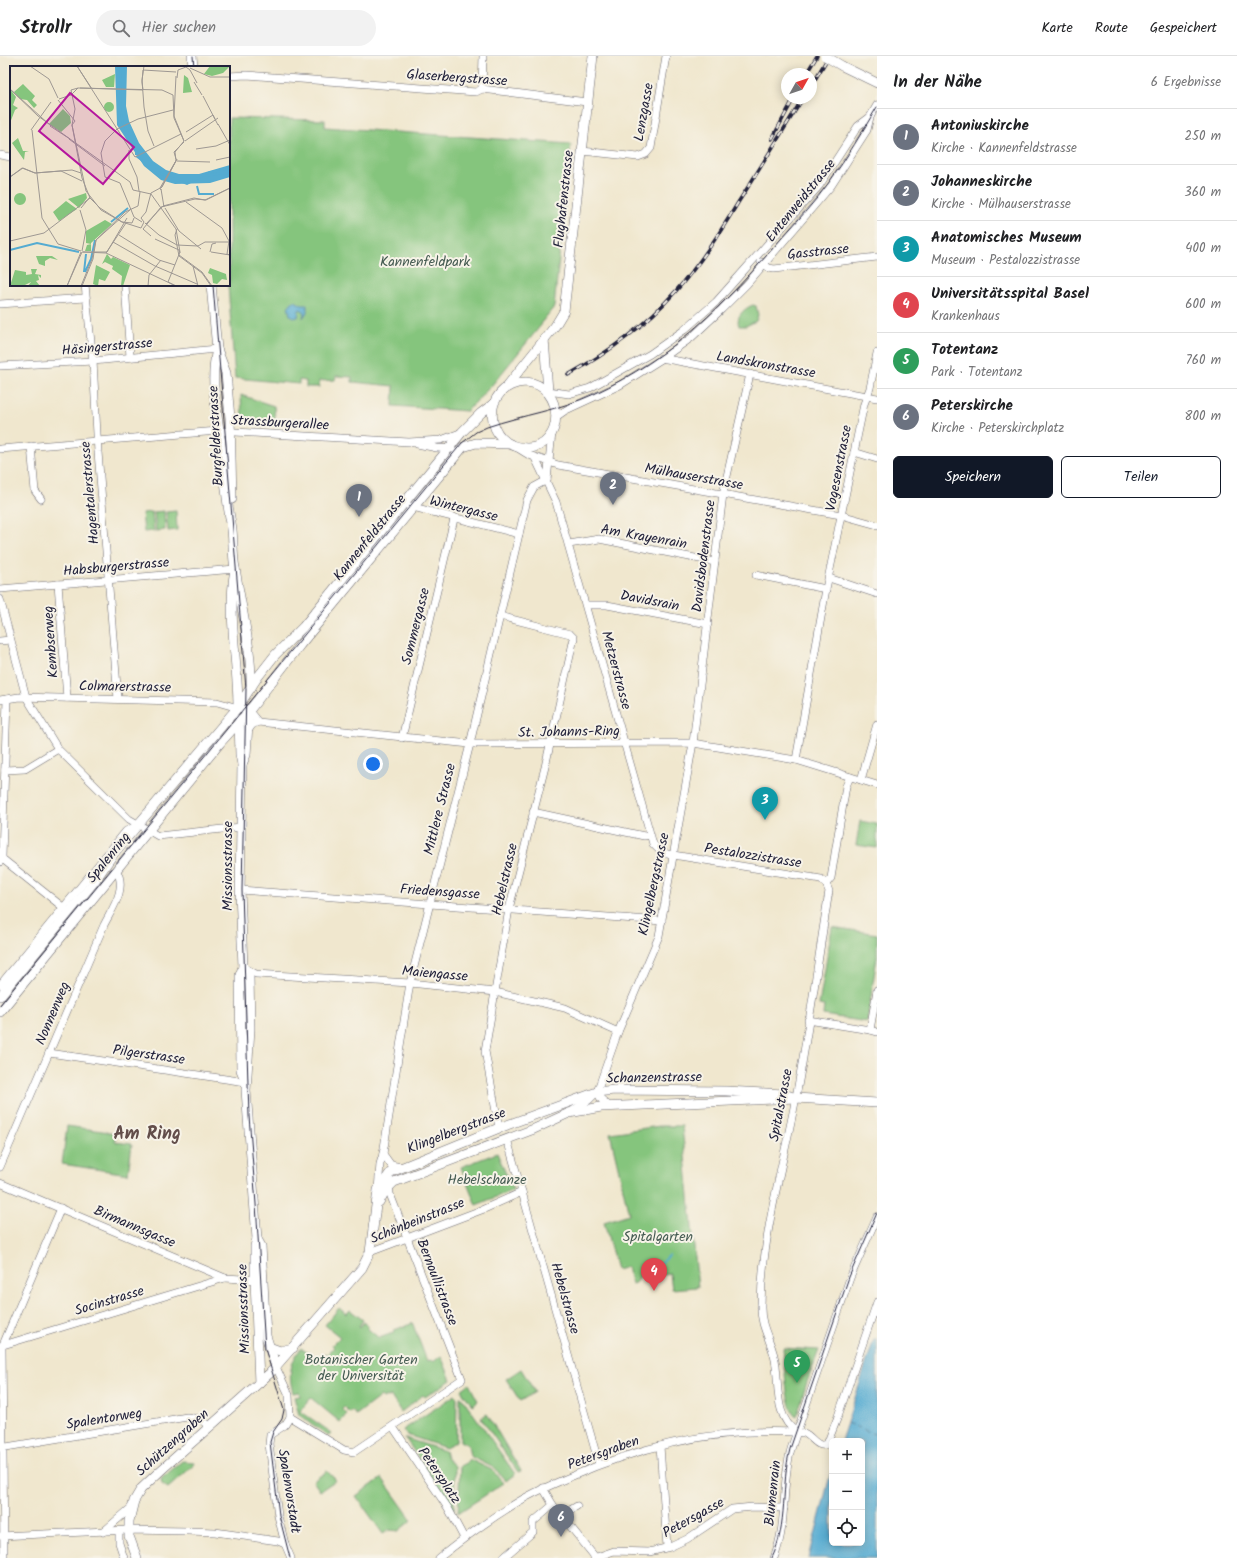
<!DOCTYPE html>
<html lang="de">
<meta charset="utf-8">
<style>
:root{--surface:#fff;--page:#f2f2f2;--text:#202124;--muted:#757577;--line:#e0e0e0;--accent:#111827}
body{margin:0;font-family:Kalam,sans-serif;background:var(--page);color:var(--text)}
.controls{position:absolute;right:12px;bottom:12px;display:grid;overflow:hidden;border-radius:6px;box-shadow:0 2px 10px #0003}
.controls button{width:36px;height:36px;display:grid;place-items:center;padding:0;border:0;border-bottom:1px solid var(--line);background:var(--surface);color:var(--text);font:20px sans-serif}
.compass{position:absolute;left:781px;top:12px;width:36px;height:36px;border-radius:50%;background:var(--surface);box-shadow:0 2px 10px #0003;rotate:50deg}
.you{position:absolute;left:373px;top:708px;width:14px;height:14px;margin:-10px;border:3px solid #fff;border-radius:50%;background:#1a73e8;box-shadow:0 0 0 6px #1a73e833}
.badge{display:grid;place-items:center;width:26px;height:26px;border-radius:50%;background:var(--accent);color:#fff;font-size:13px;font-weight:700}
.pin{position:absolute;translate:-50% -33px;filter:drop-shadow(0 1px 2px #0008)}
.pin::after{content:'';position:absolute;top:21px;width:14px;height:12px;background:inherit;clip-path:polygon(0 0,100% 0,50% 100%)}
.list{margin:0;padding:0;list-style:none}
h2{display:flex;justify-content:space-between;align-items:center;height:52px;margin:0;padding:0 16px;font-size:17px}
h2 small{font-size:13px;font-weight:400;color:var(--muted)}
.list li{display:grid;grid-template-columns:26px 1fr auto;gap:12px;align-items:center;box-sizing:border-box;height:56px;padding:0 16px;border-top:1px solid var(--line)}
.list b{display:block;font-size:15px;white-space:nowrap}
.list p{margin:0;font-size:13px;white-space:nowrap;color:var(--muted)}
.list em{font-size:13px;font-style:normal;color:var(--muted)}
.actions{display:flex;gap:8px;padding:12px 16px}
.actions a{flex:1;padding:9px 0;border:1px solid var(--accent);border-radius:6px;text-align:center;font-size:14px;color:var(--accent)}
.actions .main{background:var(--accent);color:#fff}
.icon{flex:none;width:22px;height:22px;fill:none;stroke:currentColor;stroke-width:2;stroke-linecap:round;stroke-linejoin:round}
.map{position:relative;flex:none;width:877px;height:1502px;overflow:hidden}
header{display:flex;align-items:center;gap:24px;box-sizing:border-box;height:56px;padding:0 20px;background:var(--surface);border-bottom:1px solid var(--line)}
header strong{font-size:19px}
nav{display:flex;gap:22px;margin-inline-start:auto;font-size:14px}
.search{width:280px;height:36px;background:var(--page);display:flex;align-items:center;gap:10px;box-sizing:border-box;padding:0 14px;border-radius:22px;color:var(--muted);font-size:15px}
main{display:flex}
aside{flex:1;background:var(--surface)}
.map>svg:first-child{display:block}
</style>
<header>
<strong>Strollr</strong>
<div class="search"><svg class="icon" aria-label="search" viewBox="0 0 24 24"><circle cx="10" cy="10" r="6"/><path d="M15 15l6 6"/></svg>Hier suchen</div>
<nav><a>Karte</a><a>Route</a><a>Gespeichert</a></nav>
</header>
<main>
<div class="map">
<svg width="877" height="1502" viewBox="0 0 877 1502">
<rect width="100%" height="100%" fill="#f7f3e8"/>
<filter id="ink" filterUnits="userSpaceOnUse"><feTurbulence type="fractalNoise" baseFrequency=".025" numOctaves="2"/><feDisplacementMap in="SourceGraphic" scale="8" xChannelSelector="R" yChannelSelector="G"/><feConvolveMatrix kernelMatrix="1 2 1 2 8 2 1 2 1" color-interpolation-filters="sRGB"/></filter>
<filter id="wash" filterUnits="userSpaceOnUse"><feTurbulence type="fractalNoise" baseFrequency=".012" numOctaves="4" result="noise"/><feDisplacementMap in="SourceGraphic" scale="16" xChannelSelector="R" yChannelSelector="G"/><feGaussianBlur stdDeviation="0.9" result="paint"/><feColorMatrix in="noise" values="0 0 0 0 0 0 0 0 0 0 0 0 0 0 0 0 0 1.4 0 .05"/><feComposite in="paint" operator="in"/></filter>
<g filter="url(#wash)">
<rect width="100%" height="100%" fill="#f0e7ce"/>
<!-- green -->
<g fill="#85c57d" stroke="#54745c">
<path d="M229,62L325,64V71L571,88L554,251L541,267L542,268L492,329L467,355L393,350L394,330L352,326V321L336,320L335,324L319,325V331H306V325L299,324V328L235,322L228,229H229Z"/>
<path d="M753,249L756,250L758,259L756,265L746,270H739C735,260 745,252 753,249Z"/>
<path d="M241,339L274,350L275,366L245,365L242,362Z"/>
<path d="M164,455L165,474L156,475L154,456Z"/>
<path d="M176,455L177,474L168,475L166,456Z"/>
<path d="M152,456L154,475L144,476L142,457Z"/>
<path d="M860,765L877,768V792L856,789Z"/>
<path d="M832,871L877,878V901L867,966L823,959L824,950L819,949Z"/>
<path d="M67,1070L116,1077L115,1086L132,1088L128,1118L62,1108Z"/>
<path d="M660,1070H682L698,1231L672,1233L670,1218L663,1219L648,1214L642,1218L635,1227L632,1228L627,1211L617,1214L604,1166L629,1158L610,1077Z"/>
<path d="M497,1097L513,1134L476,1149L461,1111Z"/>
<path d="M339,1252L346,1258L350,1254L363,1264L359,1270L360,1271L364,1266L368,1269V1273L379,1282L393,1277L394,1274L411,1268L412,1266L427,1305L431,1304L433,1306L441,1300L451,1324L425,1341L423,1339L401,1356L390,1339L389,1342L387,1340L383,1342L381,1340L356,1359L353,1355L350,1357L344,1351L342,1353L347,1358L340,1366L311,1342L300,1355L332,1377L329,1380L299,1359L294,1341L300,1340L299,1336L293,1337C288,1319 290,1307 301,1292L309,1298L310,1302H313L318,1306L325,1298L327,1299L334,1291L332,1289L340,1281L325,1269Z"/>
<path d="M783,1292L819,1294L807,1326L797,1360C785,1356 785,1305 783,1292Z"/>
<path d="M521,1313L535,1336L520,1345L506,1323Z"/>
<path d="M469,1328L478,1345L472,1349L461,1334Z"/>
<path d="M455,1339L457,1342L456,1385L446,1392L407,1379L403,1374Z"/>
<path d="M461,1340L515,1418L506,1425L494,1412L470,1400L468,1389L460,1385V1342Z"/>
<path d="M487,1358L521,1415L518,1416L481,1362Z"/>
<path d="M405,1382L445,1395L447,1403L455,1410L454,1454Z"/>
<path d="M469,1403L492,1414L504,1427L458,1457L460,1410L466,1407Z"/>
<path d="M182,1405L194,1406L195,1408L168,1432L162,1428L161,1423Z"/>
<path d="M327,1415L336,1424L320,1435L313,1425Z"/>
<path d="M382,1422L412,1464L398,1475L389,1474L383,1478L356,1440Z"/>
</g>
<!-- water -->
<g fill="#54abd1" stroke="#3b6686">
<path d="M295,245L302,249H307V256L303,262L304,257L301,253L299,254L298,261L294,262L290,259L288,251L292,246Z"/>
<path d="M874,1283H877V1502H809L832,1412V1487H862V1385H841Z"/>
</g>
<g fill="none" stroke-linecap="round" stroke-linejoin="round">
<!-- stream -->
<path stroke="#54abd1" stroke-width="2" d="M656,1212L669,1199"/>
<!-- ferry -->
<path stroke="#365977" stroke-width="1" stroke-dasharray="5 4" stroke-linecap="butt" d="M847,1367L877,1379"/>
</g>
</g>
<g filter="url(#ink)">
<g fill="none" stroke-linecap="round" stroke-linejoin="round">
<!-- minor casing -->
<g stroke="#6a676e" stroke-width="8">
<g id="minor">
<path d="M229,20L246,19L476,36L482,33L587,46"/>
<path d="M482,33L483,0"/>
<path d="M582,95L638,101L646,98L651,92L666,0"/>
<path d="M0,99L11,101"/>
<path d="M761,206L769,212L774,213L877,201"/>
<path d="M85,229L93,305L98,396L118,643"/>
<path d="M125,229L130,301"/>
<path d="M0,248L85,242"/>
<path d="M661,302L877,342"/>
<path d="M0,310L93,305L217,293"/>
<path d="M548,335L569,338L590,332L650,298L684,274L716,246L819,130L858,70L870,61"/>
<path d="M556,361L566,354L620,329L663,302L691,282L722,253L747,228L831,130L867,74L870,61L877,49"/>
<path d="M417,388L437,392L452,393"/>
<path d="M31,390L35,435L41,443"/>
<path d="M516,391L529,399L558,409L841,459L877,469"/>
<path d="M0,393L218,375L409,386L441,384L460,377"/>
<path d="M854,396L877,403"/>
<path d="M535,402L556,446L653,788L659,794L667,798L821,823L826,828L829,835C818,904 809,973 796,1041C783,1110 762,1178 761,1249C760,1274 774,1287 776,1310C779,1333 775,1362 797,1376"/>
<path d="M547,424L552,377"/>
<path d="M409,450L519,478"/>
<path d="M569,488L599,483L715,506"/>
<path d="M756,519L826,533"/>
<path d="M829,522L877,538"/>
<path d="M58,528L67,642"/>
<path d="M0,533L235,513"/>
<path d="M0,543L26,641L58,693L129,763L158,780L241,771"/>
<path d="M586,549H607L708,568"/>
<path d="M0,585L10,584"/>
<path d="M0,644L19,641L217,646L249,655L258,666"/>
<path d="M248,675L252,669L258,666L470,688L693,687L796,704L877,729"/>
<path d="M402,682L454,463"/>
<path d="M796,704L826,533L864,348L870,332L877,297"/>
<path d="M5,714L25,713L58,693"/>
<path d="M861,724L877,668"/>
<path d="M533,756L644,780L650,779"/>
<path d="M0,801L64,852"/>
<path d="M0,806L2,801L7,643"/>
<path d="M826,828L831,822L846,730L850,721"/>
<path d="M240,834L662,865"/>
<path d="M245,912L256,918L410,927L495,936L565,952L618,976"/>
<path d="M0,929L126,775L136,770"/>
<path d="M808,964L870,974L877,976"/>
<path d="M870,974L877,934"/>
<path d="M49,997L246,1026"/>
<path d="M597,1036L601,1043L609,1050"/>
<path d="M572,1055L589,1044L597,1036L618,976L659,880L693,687L723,438L750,318"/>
<path d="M499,1072L485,995L509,853L545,711L574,582L570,578L500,560"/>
<path d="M507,1083L599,1408"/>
<path d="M383,1098L391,1109L401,1111"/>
<path d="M0,1111L104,869C112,853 128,832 116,814"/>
<path d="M0,1127L225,1222L259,1224"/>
<path d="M378,1134L380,1108L383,1098L410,927L470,688L527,444L534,431L547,424"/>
<path d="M370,1196L484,1153L522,1136"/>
<path d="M0,1290L225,1222"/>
<path d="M276,1311L289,1339L290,1361L285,1369L270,1379L269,1388L278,1460L285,1488L291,1502"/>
<path d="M290,1361L344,1394L354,1396L462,1323L390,1138L389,1127"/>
<path d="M393,1371L448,1452L464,1482"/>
<path d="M660,1390L667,1491"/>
<path d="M0,1392L187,1361L200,1363L210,1371"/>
<path d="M553,1449L595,1501"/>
<path d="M562,1459L577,1450"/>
<path d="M119,1475V1487L124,1502"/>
<path d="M103,1476L132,1451"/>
<path d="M0,1480L128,1474L188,1475L215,1476L278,1485L285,1488"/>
<path d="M4,1502L2,1291L61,1152"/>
<path d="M439,1502C464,1482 490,1463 518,1446C534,1436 553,1428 570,1421C644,1389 723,1370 804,1377C812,1380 817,1393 827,1388L837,1363L877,1246"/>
<path d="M503,1502L533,1476V1466L553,1449L543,1432"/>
<path d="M594,1502L614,1495L649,1496L670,1491L687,1483L732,1453L753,1451L784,1452"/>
<path d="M774,1502C788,1467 781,1429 791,1393L850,1222L877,1161"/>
</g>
</g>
<!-- major casing -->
<g stroke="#6a676e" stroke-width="10">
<g id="major">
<path d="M192,0L193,11"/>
<path d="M842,10L877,27"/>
<path d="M211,229L217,293L226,317L230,362L232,443"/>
<path d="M544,283L548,335"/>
<path d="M217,293C209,327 218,362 222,395C225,419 226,443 231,467C234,482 232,498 235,512C241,552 252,592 251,632"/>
<path d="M526,326C566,329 565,392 527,392C483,392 479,328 526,326Z"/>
<path d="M507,330L555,270L564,255L593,0"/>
<path d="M235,513C227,558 238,605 238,651"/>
<path d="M239,663L240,699L242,708L240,834L243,911L240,919L241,1014L246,1026"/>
<path d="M242,708L246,699L249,653"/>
<path d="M243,911L249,920L250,973L246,1034L257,1183L261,1190L266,1280L276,1311"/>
<path d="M0,940L94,826L114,797L238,651L257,622L275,599L303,571L462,376L481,357L493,348"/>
<path d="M0,956L220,687L249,655L300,589L463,391L476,387L510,388"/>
<path d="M379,1146L385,1135L394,1126L534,1073L569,1057L601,1051L796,1042L877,1047"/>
<path d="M257,1183L255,1190V1223L259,1327"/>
<path d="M269,1291L280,1295L293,1292"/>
<path d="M137,1502L129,1480V1465L134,1445L141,1433L160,1415L270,1317L362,1212L370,1196L378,1134L391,1116L499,1072L597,1036L614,1034L726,1035L784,1038L796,1042"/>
</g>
</g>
<!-- minor -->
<use href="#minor" stroke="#fff" stroke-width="7"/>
<!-- major -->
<use href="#major" stroke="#fff" stroke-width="9"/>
<!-- tram -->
<g stroke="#22223b" stroke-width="1">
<path d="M193,0L194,11"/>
<path d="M213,229L246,633L242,834L249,1060L256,1148L265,1293L284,1354L282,1363L273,1376L270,1386L279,1459L290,1502"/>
<path d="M0,949L462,387L476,376L487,371C522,359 560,354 594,338C673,301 725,248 781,183C798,164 815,146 830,125C847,102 862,76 877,51"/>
<path d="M772,1502C788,1469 781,1428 790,1393L849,1221L877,1157"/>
</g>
<!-- rail casing -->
<g stroke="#22223b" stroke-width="3.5">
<g id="rail">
<path d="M806,18L817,0"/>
<path d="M811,30L829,0"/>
<path d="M772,83L794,42"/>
<path d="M568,319C608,297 644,271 675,236C700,208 720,177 739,145C761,111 782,76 803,42"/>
</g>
</g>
<!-- rail -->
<use href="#rail" stroke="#f7f3e8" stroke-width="2" stroke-dasharray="6" stroke-linecap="butt"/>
<!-- major-bridge casing -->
<g stroke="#6a676e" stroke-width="10" stroke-linecap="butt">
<path id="major-bridge" d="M825,0L842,10"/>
</g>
<!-- major-bridge -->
<use href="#major-bridge" stroke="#fff" stroke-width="9"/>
</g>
</g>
<g text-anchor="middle" stroke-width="4" stroke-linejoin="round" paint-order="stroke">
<!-- street labels -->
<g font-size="14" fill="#22223b" stroke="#f7f3e8">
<text transform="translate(457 21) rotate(4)" y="5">Glaserbergstrasse</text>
<text transform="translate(643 56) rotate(-80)" y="5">Lenzgasse</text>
<text transform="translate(563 143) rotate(-84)" y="5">Flughafenstrasse</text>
<text transform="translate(800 144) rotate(-51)" y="5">Entenweidstrasse</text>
<text transform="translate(818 195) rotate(-6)" y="5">Gasstrasse</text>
<text transform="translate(107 290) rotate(-5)" y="5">Häsingerstrasse</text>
<text transform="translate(766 308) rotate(10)" y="5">Landskronstrasse</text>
<text transform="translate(280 366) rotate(3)" y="5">Strassburgerallee</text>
<text transform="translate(215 380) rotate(-93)" y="5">Burgfelderstrasse</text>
<text transform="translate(838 412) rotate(-79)" y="5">Vogesenstrasse</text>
<text transform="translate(694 420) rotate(10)" y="5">Mülhauserstrasse</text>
<text transform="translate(89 437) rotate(-95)" y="5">Hagentalerstrasse</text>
<text transform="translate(464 452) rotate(14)" y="5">Wintergasse</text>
<text transform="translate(644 480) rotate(10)" y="5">Am Krayenrain</text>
<text transform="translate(369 481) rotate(-51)" y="5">Kannenfeldstrasse</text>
<text transform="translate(703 500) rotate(-83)" y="5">Davidsbodenstrasse</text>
<text transform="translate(116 510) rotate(-5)" y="5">Habsburgerstrasse</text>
<text transform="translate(650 544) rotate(11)" y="5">Davidsrain</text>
<text transform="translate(415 570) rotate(-76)" y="5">Sommergasse</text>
<text transform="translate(50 586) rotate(-94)" y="5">Kembserweg</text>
<text transform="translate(617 614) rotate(75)" y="5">Metzerstrasse</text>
<text transform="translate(125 630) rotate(1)" y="5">Colmarerstrasse</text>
<text transform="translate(569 675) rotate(-1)" y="5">St. Johanns-Ring</text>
<text transform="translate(439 753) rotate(-76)" y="5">Mittlere Strasse</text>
<text transform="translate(753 799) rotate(9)" y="5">Pestalozzistrasse</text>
<text transform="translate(108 801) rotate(-51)" y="5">Spalenring</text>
<text transform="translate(227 810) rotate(-90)" y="5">Missionsstrasse</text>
<text transform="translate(504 823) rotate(-77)" y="5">Hebelstrasse</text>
<text transform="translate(653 828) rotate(-78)" y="5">Klingelbergstrasse</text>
<text transform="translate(440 835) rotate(4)" y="5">Friedensgasse</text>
<text transform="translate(435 917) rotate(5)" y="5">Maiengasse</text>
<text transform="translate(52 957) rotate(-67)" y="5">Nonnenweg</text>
<text transform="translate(149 998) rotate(8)" y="5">Pilgerstrasse</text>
<text transform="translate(654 1021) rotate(-1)" y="5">Schanzenstrasse</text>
<text transform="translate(780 1049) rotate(-79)" y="5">Spitalstrasse</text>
<text transform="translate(456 1074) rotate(-21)" y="5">Klingelbergstrasse</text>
<text transform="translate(417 1164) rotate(-22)" y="5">Schönbeinstrasse</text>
<text transform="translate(135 1170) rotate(23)" y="5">Birmannsgasse</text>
<text transform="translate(438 1226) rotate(69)" y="5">Bernoullistrasse</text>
<text transform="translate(566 1242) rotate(74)" y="5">Hebelstrasse</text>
<text transform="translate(109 1244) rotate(-17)" y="5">Socinstrasse</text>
<text transform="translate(243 1253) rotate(-92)" y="5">Missionsstrasse</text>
<text transform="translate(104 1362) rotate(-9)" y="5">Spalentorweg</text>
<text transform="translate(172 1386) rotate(-42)" y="5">Schützengraben</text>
<text transform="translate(603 1396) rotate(-20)" y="5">Petersgraben</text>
<text transform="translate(440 1419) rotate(56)" y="5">Petersplatz</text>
<text transform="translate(290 1435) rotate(81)" y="5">Spalenvorstadt</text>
<text transform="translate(772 1437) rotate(-84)" y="5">Blumenrain</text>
<text transform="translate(693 1461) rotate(-29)" y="5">Petersgasse</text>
</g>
<!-- park labels -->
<g font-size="14" fill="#455b52" stroke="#f7f3e8">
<text x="425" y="210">Kannenfeldpark</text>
<text x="487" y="1128">Hebelschanze</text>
<text x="658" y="1185">Spitalgarten</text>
<text x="361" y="1308">Botanischer Garten<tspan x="361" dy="16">der Universität</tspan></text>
</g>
<!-- district labels -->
<g font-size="18" font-weight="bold" fill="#634e4a" stroke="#f7f3e8">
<text x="147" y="1083">Am Ring</text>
</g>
</g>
<!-- overview -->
<g transform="translate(10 10)">
<rect width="220" height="220" fill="#f0e7ce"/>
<path d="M200,0H220L213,7L202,10L194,8ZM105,8L104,21H96L92,14ZM174,9L178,12L182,26L173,27ZM13,18L25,30L22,34L27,39L24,42L17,34L10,33L4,26ZM0,23L6,31L3,39L8,42L5,44L0,57ZM94 41a5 5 0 1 1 10 0a5 5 0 1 1-10 0ZM53,43L60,50L61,57L51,66L39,58ZM8,72L13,85H19L15,86L14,94L2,77ZM76,127L77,132L69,142L58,133ZM4 133a6 6 0 1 1 12 0a6 6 0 1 1-12 0ZM56,135L67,143L49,155L43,146ZM95,154L102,158L81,177V185H75L77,179L81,178L76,177V165ZM97,188L101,193L103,191L120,199L113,220H111L112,210L102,203L103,200L95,196L92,198ZM26,190H42L48,194L40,192L35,195V200L29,198ZM86,199L100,206L95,215L89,213L88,220L83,218ZM200,202L216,208L217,214L212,213L207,218L203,217L202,209L198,207ZM21,203H27L25,208L31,209V212L28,209L29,214L26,215L30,220H18L21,216L15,219L17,220H0L5,204L16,206V209L22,208Z" fill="#85c57d"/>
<path d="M105,0H117L116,40L119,55L129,77L143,95L156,104L169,108H189L220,99V111L200,117L165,118L151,114L134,100L107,59Z" fill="#54abd1"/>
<path fill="none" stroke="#54abd1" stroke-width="2" d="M111,0L110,41L113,58M115,61L126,83V89M126,90L149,107L177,118L200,106L220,105M195,110L220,106M165,112H186M187,120L189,128H204M101,156L118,142M0,184L27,177L69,186M74,206L76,188M75,206L81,193L85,174"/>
<path fill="none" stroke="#9e9893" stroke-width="1" d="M20,0L39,13L48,32M67,0L82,23M67,0L125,91L171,68M134,0L132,14L134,41L138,65L144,80M180,2L200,11H220M166,10L164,50L174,75M167,12L168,4L176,1L180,4L187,17M132,16L133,4L166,6M184,16L192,29M68,22L152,24L163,29L164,52L174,75L165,86L166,95L152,121L141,127L136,146L131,152L134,156L131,162L112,156L91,144L76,125L62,59L65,43L61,24ZM70,22L133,24L132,16M0,23L41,60M0,23L28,50L120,116L123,124L141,128L166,163L170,186L158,216L166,220M193,30L208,59M49,33L61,29L68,22M48,34L65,55L62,59L72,112L80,132L90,142L112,156L122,157L124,152M208,58L220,79M40,60L60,73M21,64L41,36M22,64L32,152L48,178L71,185M176,66L203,49L205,53M59,73L95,100M175,75L208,52M186,83L206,80L220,74M119,84V93L127,111L129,125M166,93L164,86L174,76M206,94L220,91M167,95L200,96M0,111L12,102L25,107L62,104L71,107M0,111L13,102L25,107L51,105L72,115M151,122L167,93L150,122L151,124M151,123L154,141M176,136L212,162L219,175L217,188L220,189M151,141L185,133L196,134L220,122M71,142L80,131M155,142L169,165L191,183M70,144L76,164L72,185M132,156L124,151L110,117L95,111L91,87L95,75L107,63L128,53L163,44M135,157L149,169L167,179L188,180M136,158L153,140L184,132L195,134L220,122M167,163L165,169L169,190L192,207L201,220M109,169L149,194L165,199M141,170L133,163L151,141M145,173L169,184L170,187M0,175L34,167L80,132M103,176L145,200L187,218M188,180L195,176H220M73,186L96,187L166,220M200,186L202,178L206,177M201,186L220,189M96,187L116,157M169,189L192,206L202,220M183,200L188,220M57,220L71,186M57,220L72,186H97L117,152M71,220L82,193L86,174L115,146L128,140L130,126M72,220L83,193L86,174L121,143M138,220L139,209L151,194"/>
<path fill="#b5179e" fill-opacity="0.15" stroke="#b5179e" stroke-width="2" d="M60,27L124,81L93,118L29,65Z"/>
<rect width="220" height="220" fill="none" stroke="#22223b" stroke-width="2"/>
</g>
</svg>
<div class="controls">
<button>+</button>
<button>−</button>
<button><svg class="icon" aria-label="locate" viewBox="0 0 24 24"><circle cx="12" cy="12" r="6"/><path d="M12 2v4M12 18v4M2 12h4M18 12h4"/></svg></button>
</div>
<svg class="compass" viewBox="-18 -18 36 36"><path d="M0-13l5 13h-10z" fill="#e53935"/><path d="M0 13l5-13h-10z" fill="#757577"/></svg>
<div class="you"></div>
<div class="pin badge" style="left:359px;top:461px;background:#6b7280">1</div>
<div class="pin badge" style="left:613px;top:449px;background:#6b7280">2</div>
<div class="pin badge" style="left:765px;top:764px;background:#0f9aa8">3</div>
<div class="pin badge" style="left:654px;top:1235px;background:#e0444e">4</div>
<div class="pin badge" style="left:797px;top:1327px;background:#2e9e5b">5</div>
<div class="pin badge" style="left:561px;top:1481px;background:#6b7280">6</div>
</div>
<aside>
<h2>In der Nähe<small>6 Ergebnisse</small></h2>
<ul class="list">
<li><span class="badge" style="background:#6b7280">1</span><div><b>Antoniuskirche</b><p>Kirche · Kannenfeldstrasse</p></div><em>250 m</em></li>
<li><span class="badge" style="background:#6b7280">2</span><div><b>Johanneskirche</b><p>Kirche · Mülhauserstrasse</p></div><em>360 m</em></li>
<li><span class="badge" style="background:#0f9aa8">3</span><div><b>Anatomisches Museum</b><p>Museum · Pestalozzistrasse</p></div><em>400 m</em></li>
<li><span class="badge" style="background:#e0444e">4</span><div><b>Universitätsspital Basel</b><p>Krankenhaus</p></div><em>600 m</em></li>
<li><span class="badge" style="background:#2e9e5b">5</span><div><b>Totentanz</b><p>Park · Totentanz</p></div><em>760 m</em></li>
<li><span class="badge" style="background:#6b7280">6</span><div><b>Peterskirche</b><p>Kirche · Peterskirchplatz</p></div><em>800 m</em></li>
</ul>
<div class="actions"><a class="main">Speichern</a><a>Teilen</a></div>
</aside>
</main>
